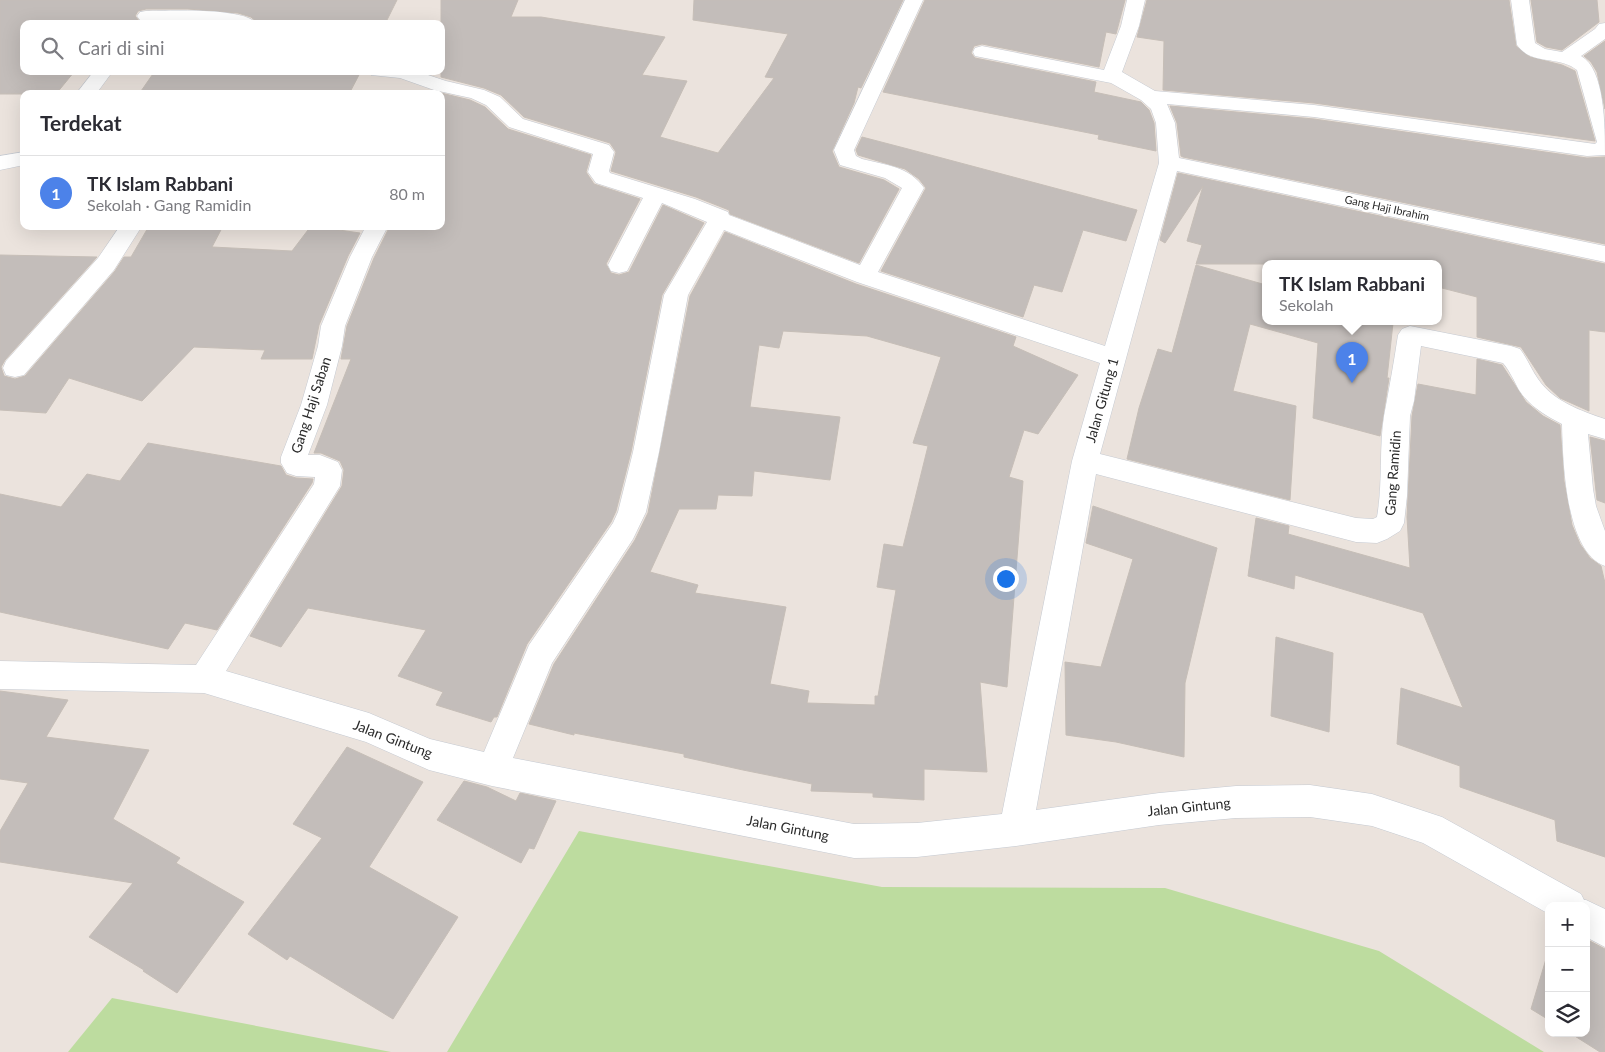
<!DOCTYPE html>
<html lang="id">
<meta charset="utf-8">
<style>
:root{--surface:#fff;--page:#f7f7f7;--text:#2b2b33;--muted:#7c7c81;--line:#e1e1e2;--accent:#4c82e9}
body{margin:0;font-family:Lato,sans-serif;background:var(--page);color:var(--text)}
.controls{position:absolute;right:15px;bottom:15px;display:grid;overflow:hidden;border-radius:10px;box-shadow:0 5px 20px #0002}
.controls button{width:45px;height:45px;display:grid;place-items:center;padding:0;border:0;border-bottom:1px solid var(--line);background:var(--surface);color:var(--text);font:25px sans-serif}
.you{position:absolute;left:1005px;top:578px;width:18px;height:18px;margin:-12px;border:4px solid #fff;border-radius:50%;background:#1a73e8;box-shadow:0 0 0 8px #1a73e833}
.badge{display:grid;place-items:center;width:32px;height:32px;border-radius:50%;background:var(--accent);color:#fff;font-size:16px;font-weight:700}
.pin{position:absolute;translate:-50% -41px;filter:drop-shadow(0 1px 2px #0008)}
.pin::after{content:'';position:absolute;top:26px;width:18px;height:15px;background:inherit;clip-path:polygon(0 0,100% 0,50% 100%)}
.popup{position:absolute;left:1262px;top:260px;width:180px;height:65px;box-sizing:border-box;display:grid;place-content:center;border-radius:10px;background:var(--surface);filter:drop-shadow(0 1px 4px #0005);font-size:16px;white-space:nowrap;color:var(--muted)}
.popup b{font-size:19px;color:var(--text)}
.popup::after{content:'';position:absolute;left:50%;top:100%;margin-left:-10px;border:10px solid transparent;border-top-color:var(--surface)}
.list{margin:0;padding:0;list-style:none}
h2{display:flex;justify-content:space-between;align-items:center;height:65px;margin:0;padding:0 20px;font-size:21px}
h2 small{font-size:16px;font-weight:400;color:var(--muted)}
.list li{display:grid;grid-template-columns:32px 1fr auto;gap:15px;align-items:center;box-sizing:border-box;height:75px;padding:0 20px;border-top:1px solid var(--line)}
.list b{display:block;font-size:19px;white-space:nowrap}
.list p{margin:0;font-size:16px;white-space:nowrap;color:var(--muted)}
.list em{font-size:16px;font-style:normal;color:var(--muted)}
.icon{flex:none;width:28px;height:28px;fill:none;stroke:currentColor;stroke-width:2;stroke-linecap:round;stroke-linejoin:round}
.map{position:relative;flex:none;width:1605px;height:1052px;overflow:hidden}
.search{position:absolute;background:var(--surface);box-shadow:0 5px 20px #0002;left:20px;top:20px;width:425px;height:55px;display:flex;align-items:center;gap:12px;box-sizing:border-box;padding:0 18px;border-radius:10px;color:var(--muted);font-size:19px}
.panel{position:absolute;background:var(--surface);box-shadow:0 5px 20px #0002;left:20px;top:90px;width:425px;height:140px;border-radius:10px}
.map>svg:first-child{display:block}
</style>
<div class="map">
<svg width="1605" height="1052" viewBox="0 0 1605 1052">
<rect width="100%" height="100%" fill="#ebe3dd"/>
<!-- green -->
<g fill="#bddc9f">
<path d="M579,831L882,887L1165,888L1379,951L1544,1052H447Z"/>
<path d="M112,998L391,1052H68Z"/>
</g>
<!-- building -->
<g fill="#c3bdba" stroke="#c6beb7" fill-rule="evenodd">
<path d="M0,0H397L385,24H259L251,17L238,13L188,9H146L138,11L135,16L140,22L195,24H24V71H91L74,72L56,94H0Z"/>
<path d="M441,0H518L511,17H541L665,37L642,75L687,81L660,137L718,153L774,78L765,77L788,34L693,20L694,0H903L861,88L858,87L854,103L832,151L839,167L884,180L899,189L859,263L730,214L729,210L696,197L611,171L616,152L610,143L524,117L501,95L484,88L441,77Z"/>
<path d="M925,0H1125L1116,34L1106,32L1099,67L982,44L974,46L971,53L975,58L1096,82L1094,92L1141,102L1149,110L1154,123L1156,151L1098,139L1099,135L883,92Z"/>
<path d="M1147,0H1509L1516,46L1530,57L1562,65L1575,71L1595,141L1314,103L1163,90L1164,41L1137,37Z"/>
<path d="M1531,0H1597L1599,22L1562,50L1546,47L1537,42Z"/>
<path d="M1605,41V109L1597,72L1591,62L1584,56Z"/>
<path d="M155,71H361L349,94H139Z"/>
<path d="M441,93L470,100L485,107L508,129L591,155L586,172L594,184L640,199L606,264L611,273L619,275L629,272L663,205L704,223L662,295L631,452L616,511L611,522L527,644L497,717H494L491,722L436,705L443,692L398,676L426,630L308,608L281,647L250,636L342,486L344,470L340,461L321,453H314L351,359H341L347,326L374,258L390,226H441Z"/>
<path d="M1170,106L1314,119L1587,158L1605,157V244L1183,157L1181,156L1177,123Z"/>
<path d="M862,137L908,149L1137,210L1126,241L1083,230L1062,292L1034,285L1023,317L881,271L926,188L919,179L905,169L858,155L856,150Z"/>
<path d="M1178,173L1605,264V332L1589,330V411L1560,398L1546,385L1521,347L1477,337V297L1438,287V264H1196L1202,245L1187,241L1203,186L1165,243L1160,240Z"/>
<path d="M149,226H223L212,247L292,251L311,226L360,233L348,256L319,325L312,359H261L265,350L194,347L142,401L69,378L46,413L0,410V255L97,257L5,360L1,367L4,376L15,379L25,376L115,271L124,257H131Z"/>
<path d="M725,232L856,284L1016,337L1013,346L1078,375L1038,434L1024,430L1009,477L1023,481L1007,687L980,682L987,772L924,769V800L873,797V793L811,791L812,784L743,770L684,757V754L574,733V735L529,724L554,664L635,540L648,513L690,296ZM783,331L867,336L941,357L913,443L928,446L903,547L884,544L877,587L896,590L878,696H875V705L807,703L809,691L770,684L786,607L695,593L698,585L650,572L679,509H716L718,495L752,496L754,471L830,480L840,417L750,407L759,345L779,348Z"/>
<path d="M1196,265L1266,285V322L1393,323L1387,378H1389L1380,436L1313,418L1318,343L1250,324L1233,391L1296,406L1290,500L1127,459L1139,408L1158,349L1172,353Z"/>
<path d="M1477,359L1502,365L1526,402L1543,416L1560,425L1564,481L1572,525L1580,544L1590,558L1601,566L1605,583V857L1557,841L1555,820L1460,787V766L1397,744L1401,688L1463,708L1423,613L1295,575L1294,589L1248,576L1256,518L1289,526L1288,534L1410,568L1407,517L1412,416L1418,384L1476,395Z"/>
<path d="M1590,437L1605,441V503L1597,500Z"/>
<path d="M148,443L281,466L286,475L296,478L313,479L312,483L217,630L185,623L168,649L0,612V494L61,507L87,474L120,481Z"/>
<path d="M1093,506L1217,548L1185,683L1184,757L1116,742L1066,735L1065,662L1101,667L1133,559L1086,543Z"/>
<path d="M1276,637L1333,653L1329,732L1271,716Z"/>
<path d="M0,691L68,700L46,737L149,750L113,819L180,858L176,863L244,902L177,993L143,971L144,970L89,937L133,883L0,862V831L28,783L0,779Z"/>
<path d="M347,747L423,782L369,867L458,917L393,1019L290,956L287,960L248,934L322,838L293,824Z"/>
<path d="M464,781L487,787L516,801L520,793L556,801L534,849L529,848L521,863L437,820Z"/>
<path d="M1586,939L1605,949V1052H1600L1570,1033H1586Z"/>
<path d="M1549,949V1020L1531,1009Z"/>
</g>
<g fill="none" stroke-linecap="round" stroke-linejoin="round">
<!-- minor casing -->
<g stroke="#c5cad2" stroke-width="1">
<g id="minor">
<path d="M905,0H923L854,150L856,156L862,159C885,165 909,166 924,188L878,272L1105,346L1159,163L1156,123L1151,109L1141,100L1111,83L975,56L973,52L975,48L982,46L1104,70L1121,26L1127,0H1145L1139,26L1122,72L1155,91L1314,105L1595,144L1597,142L1577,70C1559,55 1532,66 1517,45L1511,0H1529L1535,43L1545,49L1562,52L1595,29L1599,24L1605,23V39L1581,56C1605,69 1605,127 1605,155L1587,156L1314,117L1167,104L1175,123L1179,158L1605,246V262L1177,171L1100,454L1356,518L1373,519L1377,517C1383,483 1379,447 1384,416C1389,389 1394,362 1398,335L1402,329L1410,326L1511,346L1520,349C1527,358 1531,369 1538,379C1553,401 1581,411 1605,419V439L1588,434L1593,489L1596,506L1605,531V566C1565,552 1563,460 1562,424C1546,416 1529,406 1519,390C1514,381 1510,371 1503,363L1421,346L1414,401L1410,416L1407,496L1404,523L1400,531L1387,539L1377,543L1356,542L1096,474L1036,810L1159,793L1236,786L1310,785L1372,794L1442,817L1581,894L1584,900H1586L1605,909V947L1586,937V906H1549V914L1423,843L1372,826L1310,817L1236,818L1159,825L1016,846L917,857L854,858L492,786L429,770L366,742L204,693L0,689V661L196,665L314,484L315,477L296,476L287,473L281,463V457L301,405L318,346L321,326L350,257L366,226H388L372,257L345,326L342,346L327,405L308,455H320L338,462L342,470L340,486L226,671L369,713L430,739L484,752L529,645L613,523L618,512L633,452L664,295L707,222L662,203L627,271L619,273L611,271L608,265L643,198L596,183L588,172L593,154L509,127L486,105L471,98L434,90L400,78L371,75L369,71H416L446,81L484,90L500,97L523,119L609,145L614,152L609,171L610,173L695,199L728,212L729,215L860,265L902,188L885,178L840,165L834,150ZM724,230L857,282L1100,363L1072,461L1002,814L917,823L854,824L513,758L552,663L633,539L646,512L659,452L688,295Z"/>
<path d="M146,11C168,11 245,7 257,24L140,20L137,16L140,12Z"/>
<path d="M94,71H113L96,94H76Z"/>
<path d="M24,152V165L0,170V156Z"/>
<path d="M120,226H142L114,270L24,375L15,377L6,375L3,368L6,361L98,258Z"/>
</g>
</g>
<!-- minor -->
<use href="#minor" fill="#fff" fill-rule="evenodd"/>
</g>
<g text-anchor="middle" stroke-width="5" stroke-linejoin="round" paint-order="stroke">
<!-- far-street labels -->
<g font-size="11" fill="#2a2a2a" stroke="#fff">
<text transform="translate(1387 208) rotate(12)" y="4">Gang Haji Ibrahim</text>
</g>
<!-- street labels -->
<g font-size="14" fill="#2a2a2a" stroke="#fff">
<text transform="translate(1102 400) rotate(-74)" y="5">Jalan Gitung 1</text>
<text transform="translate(311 405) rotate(-72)" y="5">Gang Haji Saban</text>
<text transform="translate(1393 473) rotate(-86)" y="5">Gang Ramidin</text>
<text transform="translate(393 739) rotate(21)" y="5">Jalan Gintung</text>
<text transform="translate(1189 807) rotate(-6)" y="5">Jalan Gintung</text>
<text transform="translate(788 828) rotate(11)" y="5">Jalan Gintung</text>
</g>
</g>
</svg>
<div class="controls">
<button>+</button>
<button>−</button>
<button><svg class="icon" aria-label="layers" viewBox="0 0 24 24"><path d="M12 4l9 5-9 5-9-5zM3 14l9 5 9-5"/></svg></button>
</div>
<div class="you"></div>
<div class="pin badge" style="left:1352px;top:383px">1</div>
<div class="popup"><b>TK Islam Rabbani</b>Sekolah</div>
<div class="search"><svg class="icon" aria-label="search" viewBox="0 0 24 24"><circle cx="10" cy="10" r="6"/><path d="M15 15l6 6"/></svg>Cari di sini</div>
<section class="panel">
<h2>Terdekat<small></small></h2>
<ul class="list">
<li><span class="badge">1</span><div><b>TK Islam Rabbani</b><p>Sekolah · Gang Ramidin</p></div><em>80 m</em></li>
</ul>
</section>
</div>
